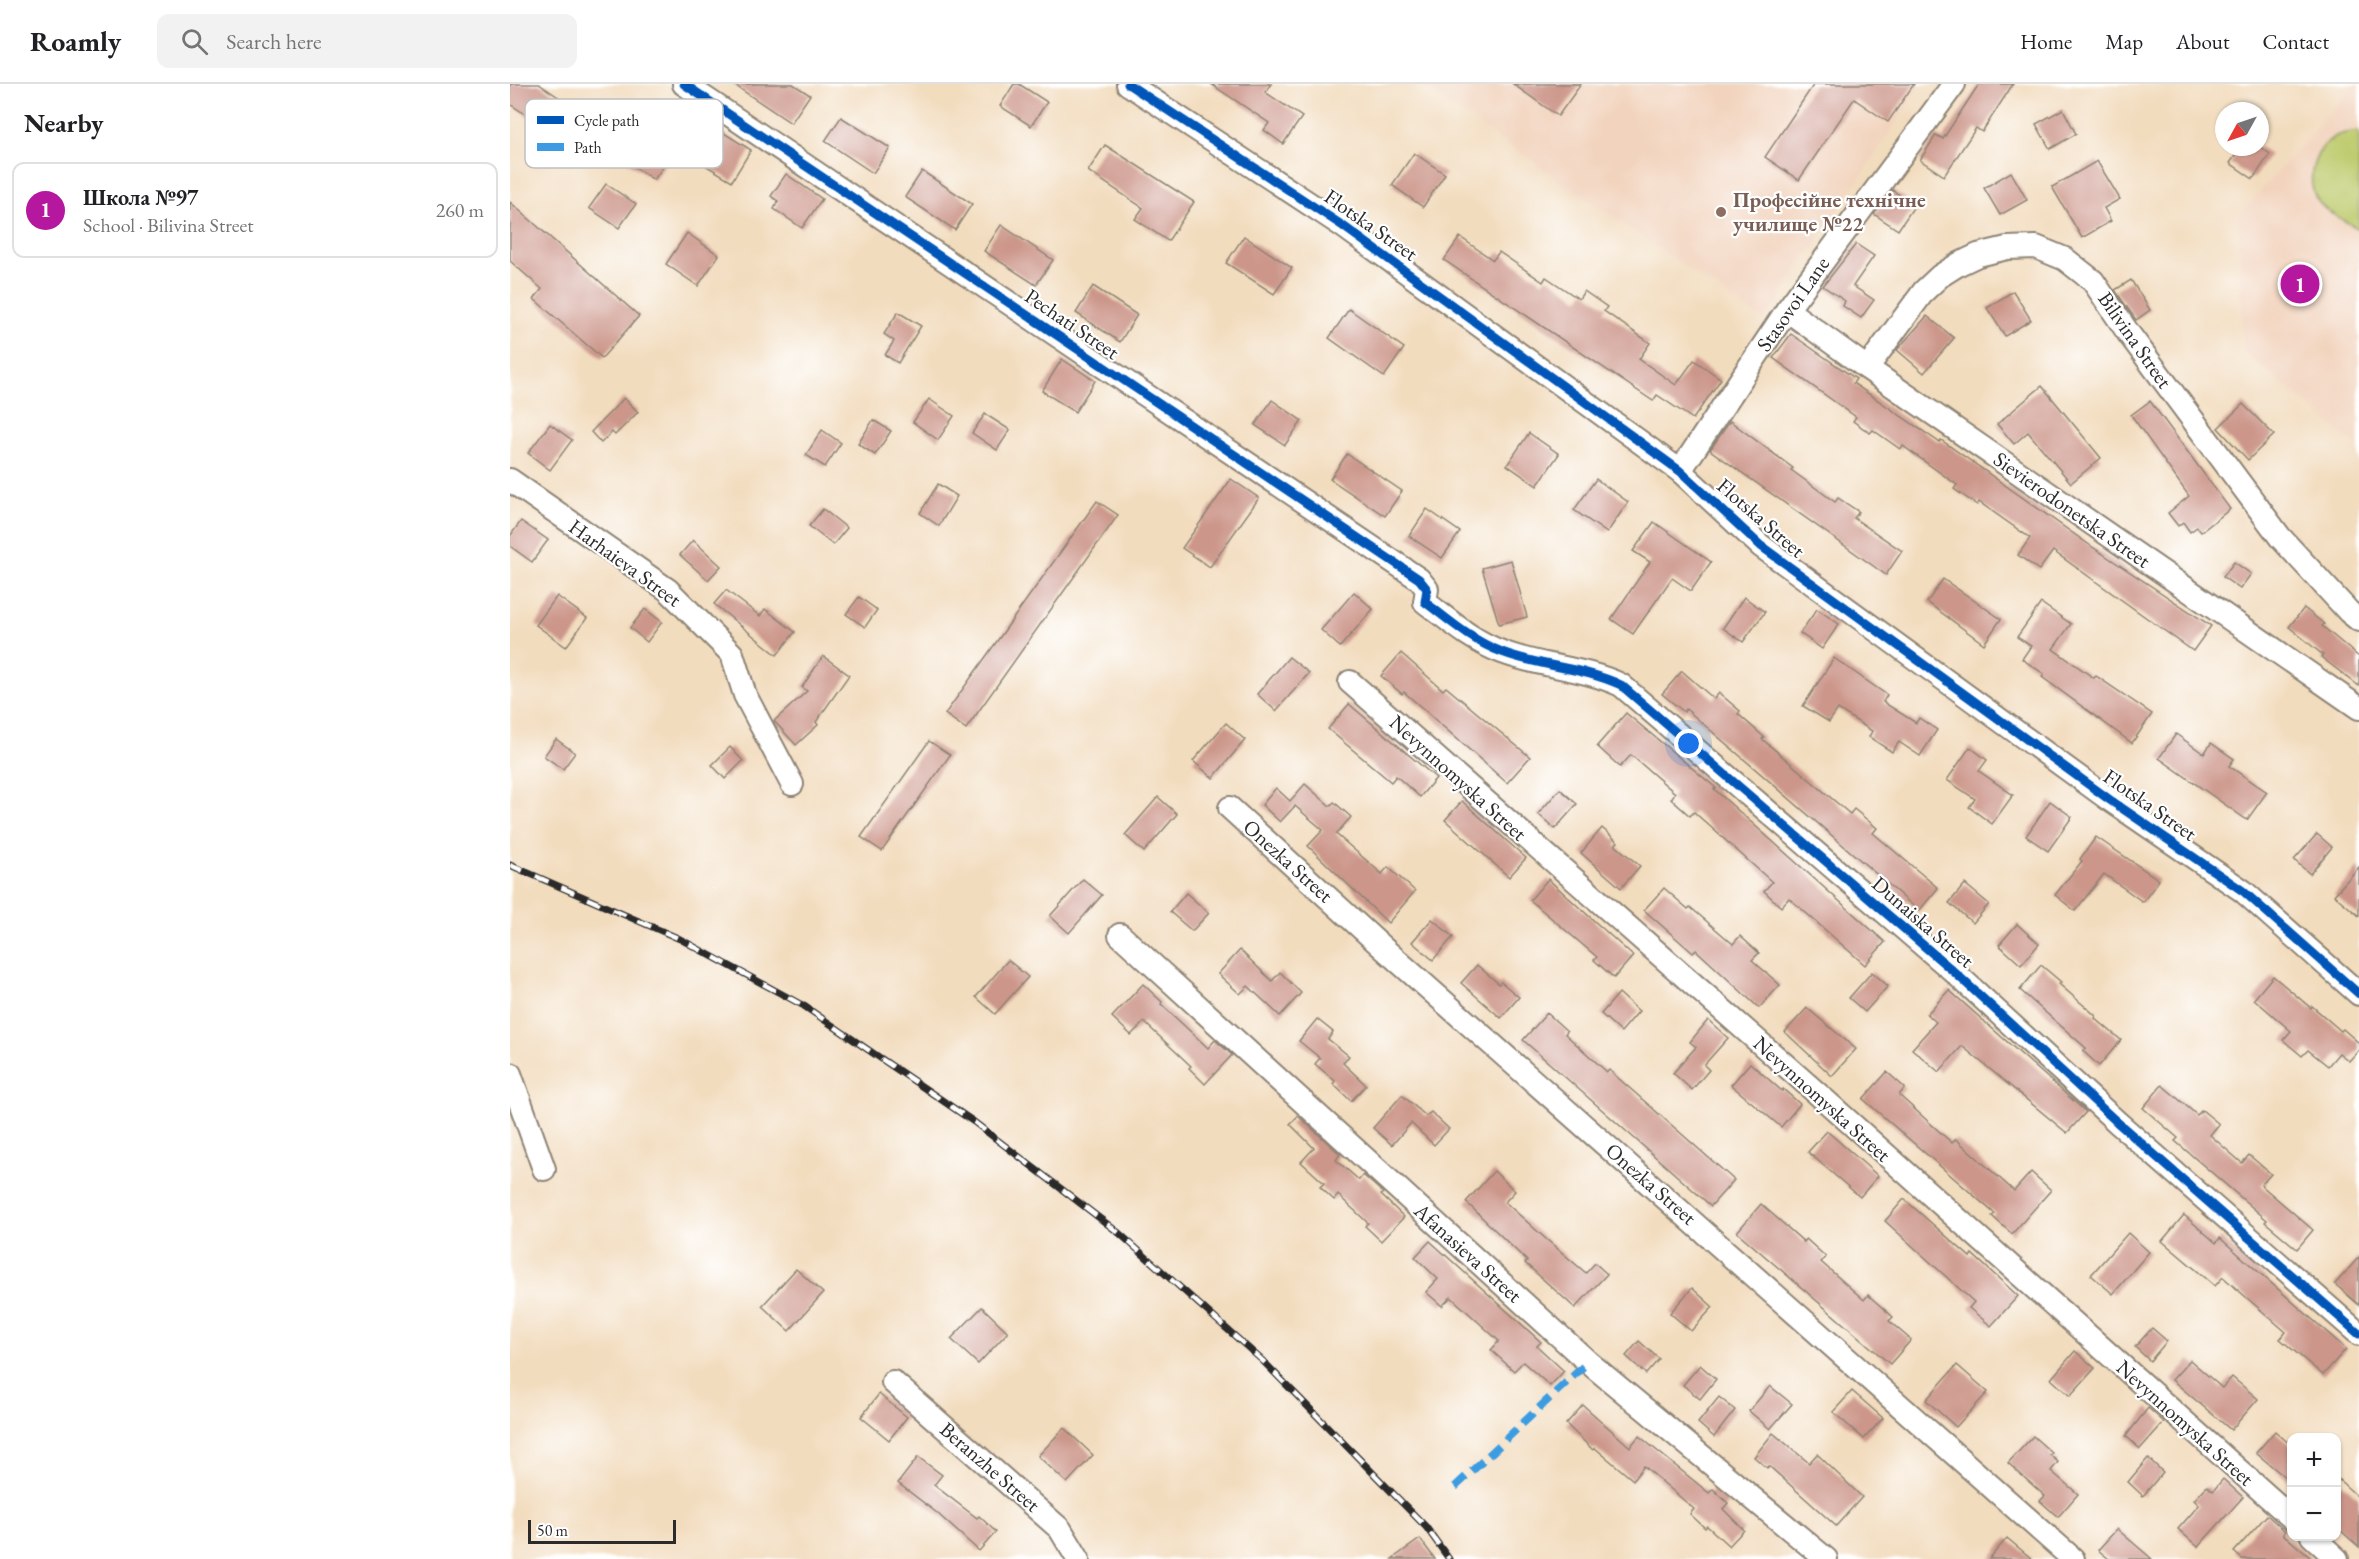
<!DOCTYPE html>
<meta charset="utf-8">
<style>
:root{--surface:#fff;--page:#f2f2f2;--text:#202124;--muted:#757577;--line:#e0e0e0;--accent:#b5179e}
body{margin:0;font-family:"EB Garamond",serif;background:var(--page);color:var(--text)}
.controls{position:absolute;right:18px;bottom:18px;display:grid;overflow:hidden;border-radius:12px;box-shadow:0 2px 4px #0004}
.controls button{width:54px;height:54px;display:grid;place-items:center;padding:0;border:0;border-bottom:2px solid var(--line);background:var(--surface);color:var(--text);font:30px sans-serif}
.compass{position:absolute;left:1705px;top:18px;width:54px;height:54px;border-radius:50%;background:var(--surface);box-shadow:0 2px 4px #0004;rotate:230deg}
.scale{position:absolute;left:18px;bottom:15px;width:148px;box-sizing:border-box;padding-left:6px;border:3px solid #2b2b2b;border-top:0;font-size:16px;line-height:21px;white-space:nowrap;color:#2b2b2b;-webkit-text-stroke:4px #fff;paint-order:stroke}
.you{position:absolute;left:1179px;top:660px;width:21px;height:21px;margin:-15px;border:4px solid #fff;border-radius:50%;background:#1a73e8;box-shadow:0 0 0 9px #1a73e833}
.badge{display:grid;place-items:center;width:39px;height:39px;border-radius:50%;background:var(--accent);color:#fff;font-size:20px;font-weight:700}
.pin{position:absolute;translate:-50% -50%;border:3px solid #fff;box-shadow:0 2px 6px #0006}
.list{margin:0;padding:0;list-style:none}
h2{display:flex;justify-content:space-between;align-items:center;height:78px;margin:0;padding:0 24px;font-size:26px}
h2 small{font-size:20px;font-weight:400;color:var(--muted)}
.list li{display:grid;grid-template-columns:39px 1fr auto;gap:18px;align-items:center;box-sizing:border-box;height:96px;margin:0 12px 12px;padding:0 12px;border:2px solid var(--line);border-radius:12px}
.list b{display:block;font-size:22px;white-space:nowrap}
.list p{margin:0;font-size:20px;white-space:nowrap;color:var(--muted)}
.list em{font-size:20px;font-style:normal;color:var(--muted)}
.icon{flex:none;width:33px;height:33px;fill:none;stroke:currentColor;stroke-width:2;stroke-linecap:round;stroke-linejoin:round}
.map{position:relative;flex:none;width:1849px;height:1475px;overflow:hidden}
header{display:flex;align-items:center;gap:36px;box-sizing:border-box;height:84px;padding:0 30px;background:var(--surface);border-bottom:2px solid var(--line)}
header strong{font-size:28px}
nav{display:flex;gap:33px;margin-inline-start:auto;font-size:21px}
.search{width:420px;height:54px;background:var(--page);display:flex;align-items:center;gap:15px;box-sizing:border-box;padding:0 21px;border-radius:12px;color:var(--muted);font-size:22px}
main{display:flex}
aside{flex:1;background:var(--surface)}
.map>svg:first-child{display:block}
</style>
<header>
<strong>Roamly</strong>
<div class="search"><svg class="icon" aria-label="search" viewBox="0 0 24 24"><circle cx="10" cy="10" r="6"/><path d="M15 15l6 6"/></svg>Search here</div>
<nav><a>Home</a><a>Map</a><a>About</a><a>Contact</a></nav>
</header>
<main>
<aside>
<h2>Nearby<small></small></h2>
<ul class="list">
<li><span class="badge">1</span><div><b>Школа №97</b><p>School · Bilivina Street</p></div><em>260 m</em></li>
</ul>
</aside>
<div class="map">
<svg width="1849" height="1475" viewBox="0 0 1849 1475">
<rect width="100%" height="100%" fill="#fff"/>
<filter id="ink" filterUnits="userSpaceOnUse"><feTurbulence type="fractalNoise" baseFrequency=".0167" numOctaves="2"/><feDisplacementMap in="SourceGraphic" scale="12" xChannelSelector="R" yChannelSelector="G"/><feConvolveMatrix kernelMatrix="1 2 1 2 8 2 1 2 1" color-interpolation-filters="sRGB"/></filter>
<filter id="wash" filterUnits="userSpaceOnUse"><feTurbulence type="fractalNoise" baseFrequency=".008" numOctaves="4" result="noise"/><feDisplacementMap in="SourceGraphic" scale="24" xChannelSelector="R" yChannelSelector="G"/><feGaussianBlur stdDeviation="1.35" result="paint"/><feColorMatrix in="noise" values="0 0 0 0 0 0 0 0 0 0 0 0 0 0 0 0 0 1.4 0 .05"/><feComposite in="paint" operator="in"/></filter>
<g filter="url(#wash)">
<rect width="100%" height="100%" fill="#f2dcbe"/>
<!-- built -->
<g fill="#f2d4be">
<path d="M909,0H1412L1254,237Z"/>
<path d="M1845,0H1849V364L1733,267L1728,132Z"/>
</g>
<!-- green -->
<path fill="#beca6c" stroke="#747a4c" stroke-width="1.5" d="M1849,47V145C1838,138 1822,132 1813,123C1792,103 1802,65 1826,52C1833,49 1842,48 1849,47Z"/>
<g id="blocks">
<!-- building -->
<g fill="#cc968a">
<path d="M0,0H29L60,21L42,48L0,20Z"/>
<path d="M223,0H283L300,11L281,39Z"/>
<path d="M504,0H509L537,18L521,42L490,22Z"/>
<path d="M701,0H761L755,8L792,33L773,60L754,46L759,39Z"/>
<path d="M1003,0H1071L1048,32Z"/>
<path d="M1304,0H1404L1378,38L1344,15L1289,96L1255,73Z"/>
<path d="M1469,0H1503L1472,48L1466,44L1434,92L1410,76L1426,51L1433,55Z"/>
<path d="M1553,25L1566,50L1540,65L1526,40Z"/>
<path d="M331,33L380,64L363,89L315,57Z"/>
<path d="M206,44L241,66L222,97L195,81L201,72L192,67Z"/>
<path d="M132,45L164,67L144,96L112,74Z"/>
<path d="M595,61L684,118L658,157L625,135L633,124L578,87Z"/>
<path d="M1731,63H1750L1760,70L1743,95L1720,79Z"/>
<path d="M904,69L935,90L913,123L882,101Z"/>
<path d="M1587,77L1610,115L1594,124L1601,137L1572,154L1542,103Z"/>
<path d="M412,87L462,120L445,146L395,113Z"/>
<path d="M1501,88L1517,116L1490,131L1474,104Z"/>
<path d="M276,90L312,115L292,144L264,125L268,117L261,112Z"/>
<path d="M96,100L126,120L109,144L79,124Z"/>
<path d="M1382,106L1405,121L1388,146L1364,130Z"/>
<path d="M0,118L129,232L92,274L24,215L32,205L0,177Z"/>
<path d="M491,141L543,176L526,201L474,167Z"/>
<path d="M177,149L209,171L188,202L156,180Z"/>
<path d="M734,152L782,184L764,210L716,179Z"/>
<path d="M950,153L983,176L989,168L1033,198L1036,193L1069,215L1074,207L1097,223L1094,227L1140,259L1129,275L1166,301L1184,276L1211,295L1183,335L1147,311L1143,317L934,176Z"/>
<path d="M1346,160L1364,172L1343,202L1364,216L1351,234L1333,222L1335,217L1313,202Z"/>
<path d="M1621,196L1640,226L1626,236L1605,206Z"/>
<path d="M583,202L627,231L610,258L566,229Z"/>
<path d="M1503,207L1521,236L1495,252L1477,224Z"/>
<path d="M839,225L894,264L874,293L819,254Z"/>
<path d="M388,228L411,242L388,279L375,271L384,257L374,250Z"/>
<path d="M1417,232L1444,254L1414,289L1387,266Z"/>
<path d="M1281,250L1346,295L1343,299L1429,358L1431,356L1581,462L1701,542L1683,567L1543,467L1529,486L1508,471L1520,454L1469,418L1467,421L1444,405L1447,401L1393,362L1390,365L1363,346L1360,349L1343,337L1346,333L1263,274Z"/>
<path d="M552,275L585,297L565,328L532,307Z"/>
<path d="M1532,302L1591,374L1561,399L1518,348L1504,360L1487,340Z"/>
<path d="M114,314L128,328L105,351L102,348L91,359L81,348Z"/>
<path d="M419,315L444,332L428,356L403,338Z"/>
<path d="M762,316L792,337L775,361L745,341Z"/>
<path d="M1640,317L1720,425L1691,448L1687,443L1680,448L1673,438L1668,442L1658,429L1679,412L1621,331Z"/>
<path d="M1733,320L1764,351L1738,376L1708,344Z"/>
<path d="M475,330L500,346L487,366L462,349Z"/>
<path d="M363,336L381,347L365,371L348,360Z"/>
<path d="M1220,337L1283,384L1281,386L1325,418L1328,414L1349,428L1344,434L1392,467L1376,491L1200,366Z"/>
<path d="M40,340L62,356L40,386L18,369Z"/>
<path d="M312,346L331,359L315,383L296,371Z"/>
<path d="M1019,349L1049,370L1027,402L997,381Z"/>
<path d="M837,370L892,407L875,432L820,395Z"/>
<path d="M721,395L749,414L700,483L672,464Z"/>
<path d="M1086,395L1118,418L1097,449L1064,426Z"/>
<path d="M428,400L447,412L429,442L410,429Z"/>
<path d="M587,417L608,431L456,645L435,630Z"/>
<path d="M313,425L337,444L323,461L299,442Z"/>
<path d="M917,425L950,448L932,474L899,452Z"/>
<path d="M11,437L38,456L22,478L0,462V452Z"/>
<path d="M1144,438L1201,478L1181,507L1162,494L1123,550L1101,535L1140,478L1123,467Z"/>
<path d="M183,456L211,482L198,496L170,471Z"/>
<path d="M1001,476L1017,533L989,540L972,484Z"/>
<path d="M1724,478L1741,490L1730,505L1713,493Z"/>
<path d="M1433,495L1491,535L1474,560L1417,518Z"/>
<path d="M216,506L250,532L255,525L285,548L267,571L204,520Z"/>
<path d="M844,508L863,525L830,563L811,546Z"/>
<path d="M47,512L77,534L56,563L26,541Z"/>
<path d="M349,513L367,526L355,543L336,530Z"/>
<path d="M1234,513L1255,528L1233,558L1213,544Z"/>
<path d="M1531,519L1561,540L1543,565L1584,594L1586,592L1642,630L1622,659L1532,593L1534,590L1512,575L1521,562L1507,553Z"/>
<path d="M1794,524L1814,540L1812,542L1849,573V602L1811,573L1813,571L1779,543Z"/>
<path d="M135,525L152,538L137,558L120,544Z"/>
<path d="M1307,525L1329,540L1312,565L1290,549Z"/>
<path d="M891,569L933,606L936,603L1020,673L997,699L894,608L892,610L871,592Z"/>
<path d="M313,572L339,591L306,638L308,641L286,661L264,637L297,607L292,603Z"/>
<path d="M779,573L799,589L766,627L747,610Z"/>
<path d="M1324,574L1377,611L1373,618L1406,639L1409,634L1427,646L1410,672L1389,658L1382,668L1359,653L1362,647L1328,625L1319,638L1293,622Z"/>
<path d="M1172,587L1204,615L1209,609L1230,627L1228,630L1254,653L1252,655L1340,730L1344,725L1367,744L1363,749L1428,804L1409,827L1176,625L1174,628L1152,610Z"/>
<path d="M839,620L926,694L910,713L886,692L881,698L818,645Z"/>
<path d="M1116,629L1206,704L1204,705L1375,858L1355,881L1279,814L1271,823L1254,807L1262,798L1184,728L1180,732L1161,715L1165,709L1121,671L1110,683L1087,662Z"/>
<path d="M716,639L735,656L703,694L683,677Z"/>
<path d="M1666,650L1694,670L1701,659L1724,675L1719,682L1757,708L1737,736L1649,674Z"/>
<path d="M46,655L65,669L53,685L34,672Z"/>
<path d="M419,657L440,671L372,767L351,753Z"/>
<path d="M220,663L233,677L215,695L202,681Z"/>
<path d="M1460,663L1477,676L1469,687L1503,711L1482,740L1459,723L1465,715L1437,696Z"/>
<path d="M795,700L820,722L824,718L841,733L826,750L872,790L878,783L905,807L878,839L798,762L813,746L785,722L770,738L752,721L766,704L780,717Z"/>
<path d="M1050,705L1067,720L1045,745L1028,730Z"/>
<path d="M648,713L667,730L634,768L615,751Z"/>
<path d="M952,717L1016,774L999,793L935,736Z"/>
<path d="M1540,717L1562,733L1538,767L1516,752Z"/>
<path d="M1092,744L1108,758L1105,761L1130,782L1111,804L1071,769Z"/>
<path d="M1807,750L1822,763L1800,790L1784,776Z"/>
<path d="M1586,753L1649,796L1633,818L1594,790L1565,827L1545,811L1572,777L1570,775Z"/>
<path d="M1849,783V832L1824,811Z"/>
<path d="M573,795L592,811L559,849L540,832Z"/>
<path d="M1038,795L1123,872L1104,894L1084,876L1087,873L1020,816Z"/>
<path d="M1455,800L1479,820L1463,839L1439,819Z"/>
<path d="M1154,804L1178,825L1180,823L1223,860L1230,852L1249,869L1242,876L1270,901L1249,924L1186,866L1183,869L1134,826Z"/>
<path d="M676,809L699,829L682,847L660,828Z"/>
<path d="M922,835L943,853L923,876L902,858Z"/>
<path d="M1507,840L1529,860L1511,881L1489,861Z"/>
<path d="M730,866L762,897L770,888L791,909L770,932L738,902L730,910L708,890Z"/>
<path d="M498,876L518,893L485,930L466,913Z"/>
<path d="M967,881L989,900L991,898L1009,913L991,934L951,899Z"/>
<path d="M1531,881L1551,898L1549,900L1586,932L1585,934L1611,956L1589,982L1573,967L1576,964L1510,906Z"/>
<path d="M1362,888L1378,902L1355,928L1339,914Z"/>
<path d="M1763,892L1801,924L1802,922L1831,947L1833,945L1849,959V966L1839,977L1829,969L1818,982L1798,966L1792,972L1773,956L1781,947L1744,915Z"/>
<path d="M633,900L652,918L651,920L698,964L705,956L722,971L695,1000L679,984L681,982L634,938L621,951L602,933Z"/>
<path d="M1439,906L1576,1028L1557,1049L1452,962L1429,988L1402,965L1426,938L1417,930Z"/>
<path d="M1109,909L1129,927L1111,948L1091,930Z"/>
<path d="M1297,924L1346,965L1322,992L1275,948Z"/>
<path d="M1037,929L1057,947L1055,950L1097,988L1099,986L1224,1096L1201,1122L1013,956Z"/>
<path d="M807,935L823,948L818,955L839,972L833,979L856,1001L841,1017L823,1000L825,997L805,980L810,974L789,957Z"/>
<path d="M1198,936L1218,954L1194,981L1199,986L1182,1006L1163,989L1186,963L1180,958Z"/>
<path d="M1240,979L1272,1007L1273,1005L1290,1020L1271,1043L1221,1001Z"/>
<path d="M1377,988L1395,1004L1389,1011L1442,1059L1446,1055L1504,1107L1521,1088L1541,1106L1502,1150L1482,1132L1485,1130L1353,1015Z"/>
<path d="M1652,1001L1687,1031L1692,1026L1709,1040L1700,1051L1732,1079L1739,1071L1761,1090L1751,1101L1803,1146L1787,1165L1755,1138L1757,1136L1665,1057L1668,1054L1633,1024Z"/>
<path d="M892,1011L916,1032L921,1028L939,1045L924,1061L901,1039L882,1061L863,1044Z"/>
<path d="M788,1032L830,1070L826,1076L849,1096L853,1091L873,1109L871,1111L894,1133L871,1157L855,1142L858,1139L828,1111L824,1116L810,1103L814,1099L791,1078L804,1064L780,1040Z"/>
<path d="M1317,1047L1368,1092L1350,1113L1298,1068Z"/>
<path d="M984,1087L1005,1107L995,1118L1036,1155L1076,1189L1085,1179L1097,1190L1065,1224L1015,1179L1017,1177L956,1118Z"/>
<path d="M1394,1115L1460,1173L1462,1170L1508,1212L1481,1242L1459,1224L1464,1218L1375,1137Z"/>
<path d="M1251,1120L1294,1158L1296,1155L1316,1173L1311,1178L1354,1216L1358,1211L1383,1233L1379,1237L1401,1256L1380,1280L1227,1148Z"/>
<path d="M1674,1131L1706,1159L1710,1154L1836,1265L1813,1291L1770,1255L1776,1248L1713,1193L1705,1202L1652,1157Z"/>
<path d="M1618,1149L1639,1168L1603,1210L1581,1191Z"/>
<path d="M920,1157L1031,1258L1027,1262L1054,1287L1040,1302L1013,1278L1004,1287L981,1266L989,1257L941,1213L932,1222L916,1208L928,1195L905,1173Z"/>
<path d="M1849,1173V1221L1825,1200Z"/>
<path d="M286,1185L313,1209L279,1247L252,1222Z"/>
<path d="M1182,1204L1203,1223L1181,1247L1160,1229Z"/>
<path d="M472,1223L498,1248L468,1280L441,1255Z"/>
<path d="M1642,1244L1657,1257L1640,1277L1625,1263Z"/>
<path d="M1129,1257L1149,1275L1136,1290L1116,1272Z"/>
<path d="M1565,1267L1585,1284L1560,1312L1541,1295Z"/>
<path d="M1680,1276L1712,1304L1722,1293L1748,1315L1721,1346L1662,1296Z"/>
<path d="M1190,1281L1206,1295L1190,1315L1173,1301Z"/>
<path d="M1447,1281L1478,1308L1446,1343L1416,1316Z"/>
<path d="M1260,1302L1282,1320L1260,1345L1239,1327Z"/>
<path d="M1342,1307L1373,1334L1354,1355L1323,1328Z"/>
<path d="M369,1310L397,1333L379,1356L351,1333Z"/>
<path d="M1209,1313L1225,1326L1204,1353L1188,1339Z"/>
<path d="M1073,1321L1120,1363L1129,1352L1199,1409L1203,1405L1218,1419L1213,1425L1234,1446L1219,1462L1197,1442L1195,1444L1180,1430L1184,1425L1134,1382L1123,1396L1085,1364L1083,1366L1056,1340Z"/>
<path d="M1638,1324L1654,1338L1630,1365L1616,1352Z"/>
<path d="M554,1344L583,1371L557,1399L528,1372Z"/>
<path d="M1765,1347L1782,1362V1399L1746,1369Z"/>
<path d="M1263,1349L1299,1379L1307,1370L1352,1413L1326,1442L1259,1382L1257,1384L1244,1373Z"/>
<path d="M1523,1352L1542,1369L1540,1371L1548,1378L1541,1387L1568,1410L1548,1433L1530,1417L1535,1412L1498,1379Z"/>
<path d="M408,1373L432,1391L424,1401L467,1434L469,1432L486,1448L469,1467L427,1429L388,1399Z"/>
<path d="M1638,1374L1653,1388L1633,1412L1618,1398Z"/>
<path d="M1827,1394L1849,1414V1463L1827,1443Z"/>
<path d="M1713,1395L1733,1413L1688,1463L1668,1445L1689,1421L1684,1416L1697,1402L1703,1407Z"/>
<path d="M1757,1431L1775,1447L1773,1450L1802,1475H1732L1724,1468Z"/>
<path d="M1607,1445L1642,1475H1599L1588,1466Z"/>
<path d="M1497,1454L1522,1475H1479Z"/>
<path d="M910,1455L925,1475H882Z"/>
</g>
</g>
</g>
<g filter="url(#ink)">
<use href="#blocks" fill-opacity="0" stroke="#8e8474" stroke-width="1.5"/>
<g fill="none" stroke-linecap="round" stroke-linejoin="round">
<!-- street casing -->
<g stroke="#8e8474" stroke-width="26">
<g id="street">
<path d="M174,0L909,495L917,505L915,518C940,537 962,557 992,568C1031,583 1072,583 1111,601L1442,886L1607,1038L1849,1250"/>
<path d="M618,0L833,142L1170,387L1251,462L1600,716L1733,807L1849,910"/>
<path d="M1277,226L1357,284L1849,624"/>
<path d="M1357,284L1414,207L1430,192L1449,180L1468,171L1497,164L1526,163L1555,175L1583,197L1619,250L1770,453L1839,528L1849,536"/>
<path d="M1170,387L1277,226L1444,0"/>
<path d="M0,396L158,506L222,570L235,611L282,700"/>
<path d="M840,598L1317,1018L1782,1434"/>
<path d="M720,724L872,863L1563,1475"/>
<path d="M610,851L1078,1278L1316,1475"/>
<path d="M0,990L34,1085"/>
<path d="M383,1298L550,1445L568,1475"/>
<path d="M1802,1452L1827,1475"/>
</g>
</g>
<!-- street -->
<use href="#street" stroke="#fff" stroke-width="22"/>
<!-- rail casing -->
<g stroke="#2b2b2b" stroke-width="7">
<path id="rail" d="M0,781L170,855L294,922L464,1038L609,1149L754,1278L916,1443L939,1475"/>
</g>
<!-- rail -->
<use href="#rail" stroke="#fff" stroke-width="4.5" stroke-dasharray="14" stroke-linecap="butt"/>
<!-- quiet -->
<path stroke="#3d9ce1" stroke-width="8" stroke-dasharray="15 8" stroke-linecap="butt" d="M945,1403L1078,1278"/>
<!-- cycleway casing -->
<g stroke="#fff" stroke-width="13">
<g id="cycleway">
<path d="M174,0L909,495L917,505L915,518C940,537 962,557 992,568C1031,583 1072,583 1111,601L1442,886L1607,1038L1849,1250"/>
<path d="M618,0L833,142L1170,387L1251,462L1600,716L1733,807L1849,910"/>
</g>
</g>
<!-- cycleway -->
<use href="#cycleway" stroke="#0057b8" stroke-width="9"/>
</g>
</g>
<!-- markers -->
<circle fill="#8d6e63" stroke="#fff" stroke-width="2" cx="1211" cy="128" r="6"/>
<g text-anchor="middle" stroke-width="4.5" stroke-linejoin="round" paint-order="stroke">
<!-- education labels -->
<g font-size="21" font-weight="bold" fill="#785e54" stroke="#fff" text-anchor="start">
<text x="1223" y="123">Професійне технічне<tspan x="1223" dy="24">училище №22</tspan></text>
</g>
<!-- street labels -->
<g font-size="21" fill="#2b2b2b" stroke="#fff">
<text transform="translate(861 141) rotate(35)" y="7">Flotska Street</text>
<text transform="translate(1283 220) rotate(-55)" y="7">Stasovoi Lane</text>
<text transform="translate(562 240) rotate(34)" y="7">Pechati Street</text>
<text transform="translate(1625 256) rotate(55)" y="7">Bilivina Street</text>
<text transform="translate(1562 426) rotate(35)" y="7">Sievierodonetska Street</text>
<text transform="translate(1251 434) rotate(41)" y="7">Flotska Street</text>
<text transform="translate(115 479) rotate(36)" y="7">Harhaieva Street</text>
<text transform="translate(948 694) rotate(42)" y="7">Nevynnomyska Street</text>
<text transform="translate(1640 721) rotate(35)" y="7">Flotska Street</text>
<text transform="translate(778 777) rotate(42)" y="7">Onezka Street</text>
<text transform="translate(1413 838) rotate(41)" y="7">Dunaiska Street</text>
<text transform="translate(1312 1015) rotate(42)" y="7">Nevynnomyska Street</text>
<text transform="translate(1141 1100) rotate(41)" y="7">Onezka Street</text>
<text transform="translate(958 1169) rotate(42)" y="7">Afanasieva Street</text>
<text transform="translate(1675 1339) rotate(42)" y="7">Nevynnomyska Street</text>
<text transform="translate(480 1383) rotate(41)" y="7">Beranzhe Street</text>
</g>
</g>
<!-- legend -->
<rect x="15" y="15" width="198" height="69" rx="9" fill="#fff" stroke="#bfbfbf" stroke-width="1.5"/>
<rect x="27" y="32" width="27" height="8" fill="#0057b8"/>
<rect x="27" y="59" width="27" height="8" fill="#3d9ce1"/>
<g font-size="16" fill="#2b2b2b">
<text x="64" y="42">Cycle path</text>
<text x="64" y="69">Path</text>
</g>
</svg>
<div class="controls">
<button>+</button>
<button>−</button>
</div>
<svg class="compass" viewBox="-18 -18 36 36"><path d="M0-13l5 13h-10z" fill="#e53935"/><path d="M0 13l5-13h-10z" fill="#757577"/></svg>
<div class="scale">50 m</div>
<div class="you"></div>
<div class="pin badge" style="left:1790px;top:200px">1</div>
</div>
</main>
